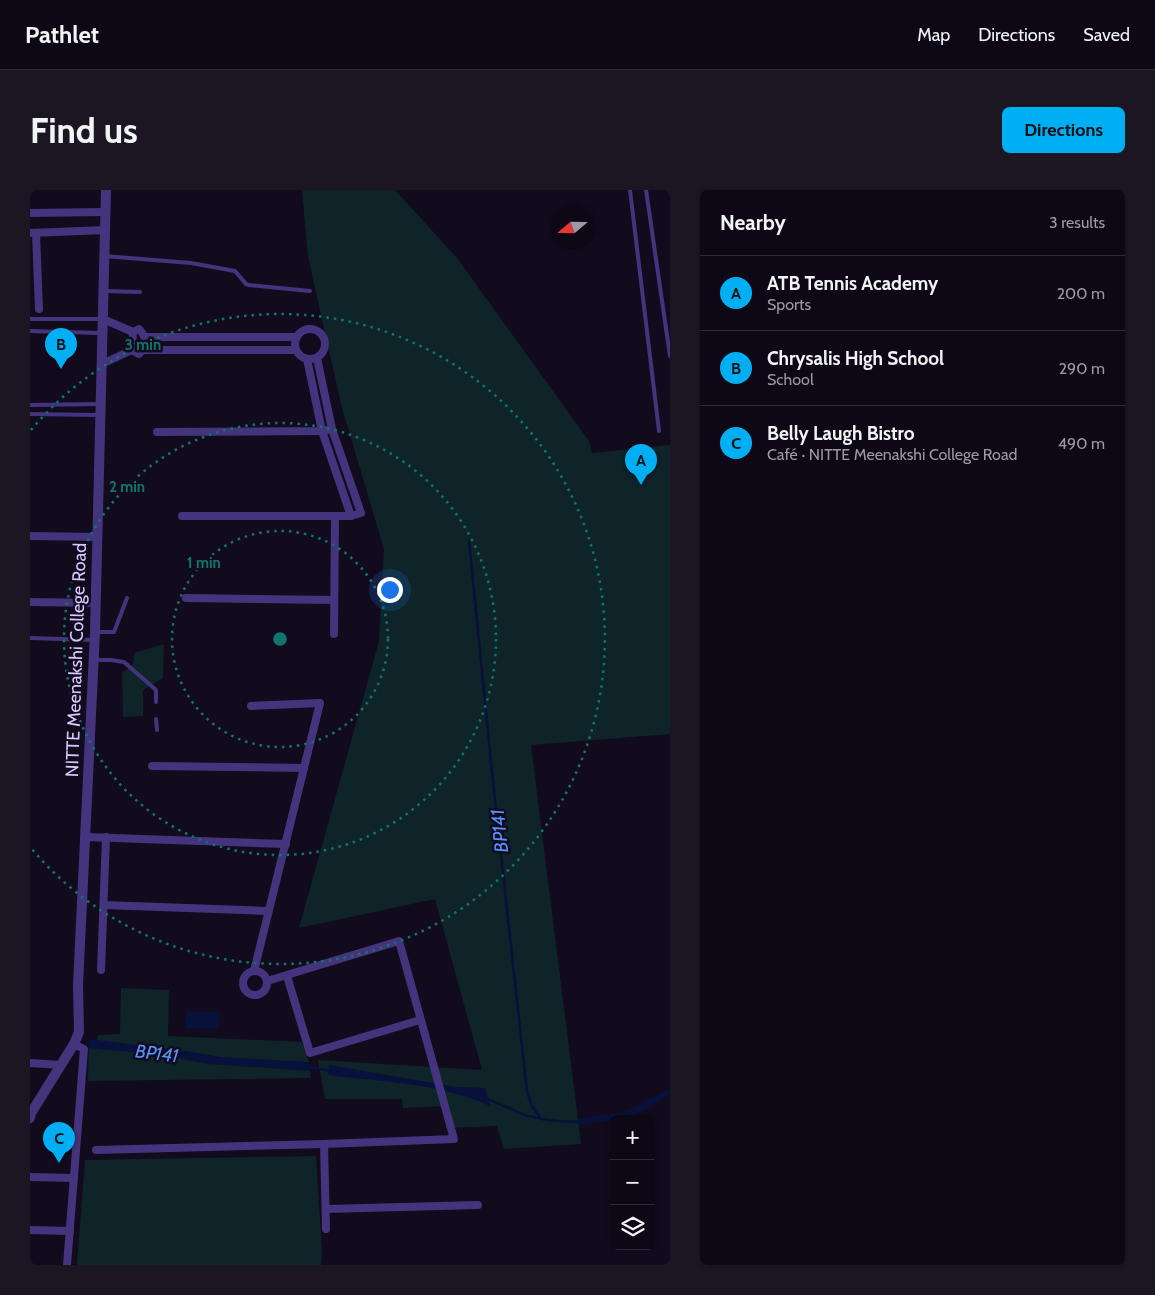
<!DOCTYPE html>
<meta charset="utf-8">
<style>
:root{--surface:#0e0816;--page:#1c1623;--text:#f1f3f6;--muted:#9b9aa1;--line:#2e2935;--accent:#00aff3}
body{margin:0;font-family:Cabin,sans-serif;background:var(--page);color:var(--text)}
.controls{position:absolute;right:15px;bottom:15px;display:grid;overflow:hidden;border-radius:8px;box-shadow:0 1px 4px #0004}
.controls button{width:45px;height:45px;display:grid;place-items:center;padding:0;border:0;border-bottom:1px solid var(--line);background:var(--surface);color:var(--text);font:25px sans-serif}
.compass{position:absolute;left:520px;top:15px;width:45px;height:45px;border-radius:50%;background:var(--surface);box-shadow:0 1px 4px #0004;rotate:250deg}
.you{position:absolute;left:359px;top:399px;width:18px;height:18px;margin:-12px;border:4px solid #fff;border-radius:50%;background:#1a73e8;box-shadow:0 0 0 8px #1a73e833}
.badge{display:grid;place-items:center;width:32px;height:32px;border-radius:50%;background:var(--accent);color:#111;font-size:16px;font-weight:700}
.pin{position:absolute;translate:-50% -41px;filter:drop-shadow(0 1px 2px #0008)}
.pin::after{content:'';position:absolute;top:26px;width:18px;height:15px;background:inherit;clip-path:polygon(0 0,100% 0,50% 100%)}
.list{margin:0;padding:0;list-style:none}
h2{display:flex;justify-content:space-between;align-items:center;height:65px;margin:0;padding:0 20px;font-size:21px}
h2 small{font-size:16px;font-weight:400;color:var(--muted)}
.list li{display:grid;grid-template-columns:32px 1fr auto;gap:15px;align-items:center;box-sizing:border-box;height:75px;padding:0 20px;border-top:1px solid var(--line)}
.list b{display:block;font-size:19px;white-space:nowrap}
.list p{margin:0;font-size:16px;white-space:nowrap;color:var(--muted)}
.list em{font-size:16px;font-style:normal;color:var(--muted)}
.icon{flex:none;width:28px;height:28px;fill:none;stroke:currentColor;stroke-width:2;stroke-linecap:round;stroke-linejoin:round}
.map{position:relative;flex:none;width:640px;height:1075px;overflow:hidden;border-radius:8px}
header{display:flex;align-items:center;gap:30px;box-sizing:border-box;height:70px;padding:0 25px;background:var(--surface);border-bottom:1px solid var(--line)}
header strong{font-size:24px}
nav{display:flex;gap:28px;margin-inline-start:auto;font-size:18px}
.intro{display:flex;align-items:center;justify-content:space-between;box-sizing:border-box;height:120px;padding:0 30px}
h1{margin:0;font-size:35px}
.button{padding:12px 22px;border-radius:8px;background:var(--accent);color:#111;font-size:18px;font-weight:700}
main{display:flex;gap:30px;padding:0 30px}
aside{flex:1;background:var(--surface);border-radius:8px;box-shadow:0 1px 4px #0004}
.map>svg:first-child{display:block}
</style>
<header>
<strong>Pathlet</strong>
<nav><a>Map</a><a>Directions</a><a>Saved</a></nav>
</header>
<div class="intro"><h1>Find us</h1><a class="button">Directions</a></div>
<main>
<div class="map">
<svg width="640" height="1075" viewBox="0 0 640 1075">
<rect width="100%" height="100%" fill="#120b1e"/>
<!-- green -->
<g fill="#0e2428">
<path d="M272,0H365L427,68L559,251L562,263L640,255V544L501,555L551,954L474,959L467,936L416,938V916L373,918L372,909H295L288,870L452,880L405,709L269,738L349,451L354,359L312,218L278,67Z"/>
<path d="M134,454L133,488L113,500V526L93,527L92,482C102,479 105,472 104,463Z"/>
<path d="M91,798L139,800L138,846L272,852L279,872L281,888L58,891L59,849L66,851L68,845L90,844Z"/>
<path d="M286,966L292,1062L291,1075H47L55,970Z"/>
</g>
<!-- water -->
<g fill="#07113b">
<path d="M156,821L190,822L189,839L155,838Z"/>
<path d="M59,849L163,862L190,867L279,872L281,881L179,874L130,865L59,858Z"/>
<path d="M299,875L427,897L455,898L460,916C410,893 352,892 298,885Z"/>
<path d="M640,899V905C622,914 604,929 584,929V930L549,935L548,929L588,923L609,916L617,909Z"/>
</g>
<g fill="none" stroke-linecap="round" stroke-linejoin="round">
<!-- stream -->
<g stroke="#07113b" stroke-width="2.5">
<path d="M439,350L462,582L497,902L502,916L511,929L527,931L552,932"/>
<path d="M279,877L301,881"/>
<path d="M456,908L497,926L509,928"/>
</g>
<!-- service -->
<g stroke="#44347e" stroke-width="4">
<path d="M600,0L629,241"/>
<path d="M616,0L640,166"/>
<path d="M74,66L161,73L205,81L216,94L219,95L280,101"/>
<path d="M74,101L110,102"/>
<path d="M0,129H73"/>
<path d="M0,141L70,143"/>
<path d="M0,215L70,214"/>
<path d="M0,224L68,225"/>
<path d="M67,442H84L97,408"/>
<path d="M0,448L63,450"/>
<path d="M66,470H81L94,472L126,500V512"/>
<path d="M126,529L127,540"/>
</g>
<!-- minor -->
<g stroke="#44347e" stroke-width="8">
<path d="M0,23L75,22"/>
<path d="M0,43L75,40"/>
<path d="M6,43L9,119"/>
<path d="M73,129L103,142"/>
<circle cx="280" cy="154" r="15"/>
<path d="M109,139C117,147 117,156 109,164L102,160L103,142Z"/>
<path d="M115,147H267"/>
<path d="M112,160H266"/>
<path d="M277,169L292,241L321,326"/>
<path d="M72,174L102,160"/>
<path d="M127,242L292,241L302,239"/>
<path d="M152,326H321L331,323L302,239L287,168"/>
<path d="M0,346L67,347"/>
<path d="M156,408L304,410"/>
<path d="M0,412L65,413"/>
<path d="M304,444L305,326"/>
<path d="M221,516L290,513L224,781"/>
<path d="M122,576L274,578"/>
<path d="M55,647L256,654"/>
<path d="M74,715L238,721"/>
<path d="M71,780L76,647"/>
<circle cx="225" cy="793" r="12"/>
<path d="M257,786L280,863L390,830"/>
<path d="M0,873L31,875"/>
<path d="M294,954L296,1039"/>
<path d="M66,960L294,954L424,949L369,751L237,791"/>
<path d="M0,987L44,988"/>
<path d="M296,1019L448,1015"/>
<path d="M0,1040L40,1041"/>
<path d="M37,1075L54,859L44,854"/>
</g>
<!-- tertiary -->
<path stroke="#44347e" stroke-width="10" d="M0,928L1,923L44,854L49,842L48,795L65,442L76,0"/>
</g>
<!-- distance rings -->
<g fill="none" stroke="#0f766e" stroke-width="2.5" stroke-dasharray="2.5 5">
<circle cx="250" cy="449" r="108"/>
<circle cx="250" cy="449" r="216"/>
<path d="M1 240A325 325 0 1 1 1 658"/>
</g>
<g text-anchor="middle" stroke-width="5" stroke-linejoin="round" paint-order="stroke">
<!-- street labels -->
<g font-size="18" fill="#d8c8ff" stroke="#120b1e">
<text transform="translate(46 470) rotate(-88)" y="6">NITTE Meenakshi College Road</text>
</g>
<!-- water labels -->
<g font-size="19" font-style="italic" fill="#5692ff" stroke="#120b1e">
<text transform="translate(469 641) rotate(-96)" y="7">BP141</text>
<text transform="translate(127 863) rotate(7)" y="7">BP141</text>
</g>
</g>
<circle cx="250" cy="449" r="8" fill="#0f766e" stroke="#120b1e" stroke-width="2.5"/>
<g font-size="15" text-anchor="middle" font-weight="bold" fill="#0f766e" stroke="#120b1e" stroke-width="5" stroke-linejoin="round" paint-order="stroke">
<text x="113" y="160">3 min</text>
<text x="97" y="302">2 min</text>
<text x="174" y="378">1 min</text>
</g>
</svg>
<div class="controls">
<button>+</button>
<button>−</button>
<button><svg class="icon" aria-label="layers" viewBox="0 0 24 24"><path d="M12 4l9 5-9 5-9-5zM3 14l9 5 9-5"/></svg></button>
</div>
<svg class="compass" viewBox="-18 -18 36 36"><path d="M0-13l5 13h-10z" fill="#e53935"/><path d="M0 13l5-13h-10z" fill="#9b9aa1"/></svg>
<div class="you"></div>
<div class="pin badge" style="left:611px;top:295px">A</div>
<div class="pin badge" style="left:31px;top:179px">B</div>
<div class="pin badge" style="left:29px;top:973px">C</div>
</div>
<aside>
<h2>Nearby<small>3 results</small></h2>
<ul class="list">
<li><span class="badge">A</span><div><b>ATB Tennis Academy</b><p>Sports</p></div><em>200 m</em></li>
<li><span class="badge">B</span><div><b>Chrysalis High School</b><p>School</p></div><em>290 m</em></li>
<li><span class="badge">C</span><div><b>Belly Laugh Bistro</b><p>Café · NITTE Meenakshi College Road</p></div><em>490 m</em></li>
</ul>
</aside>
</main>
